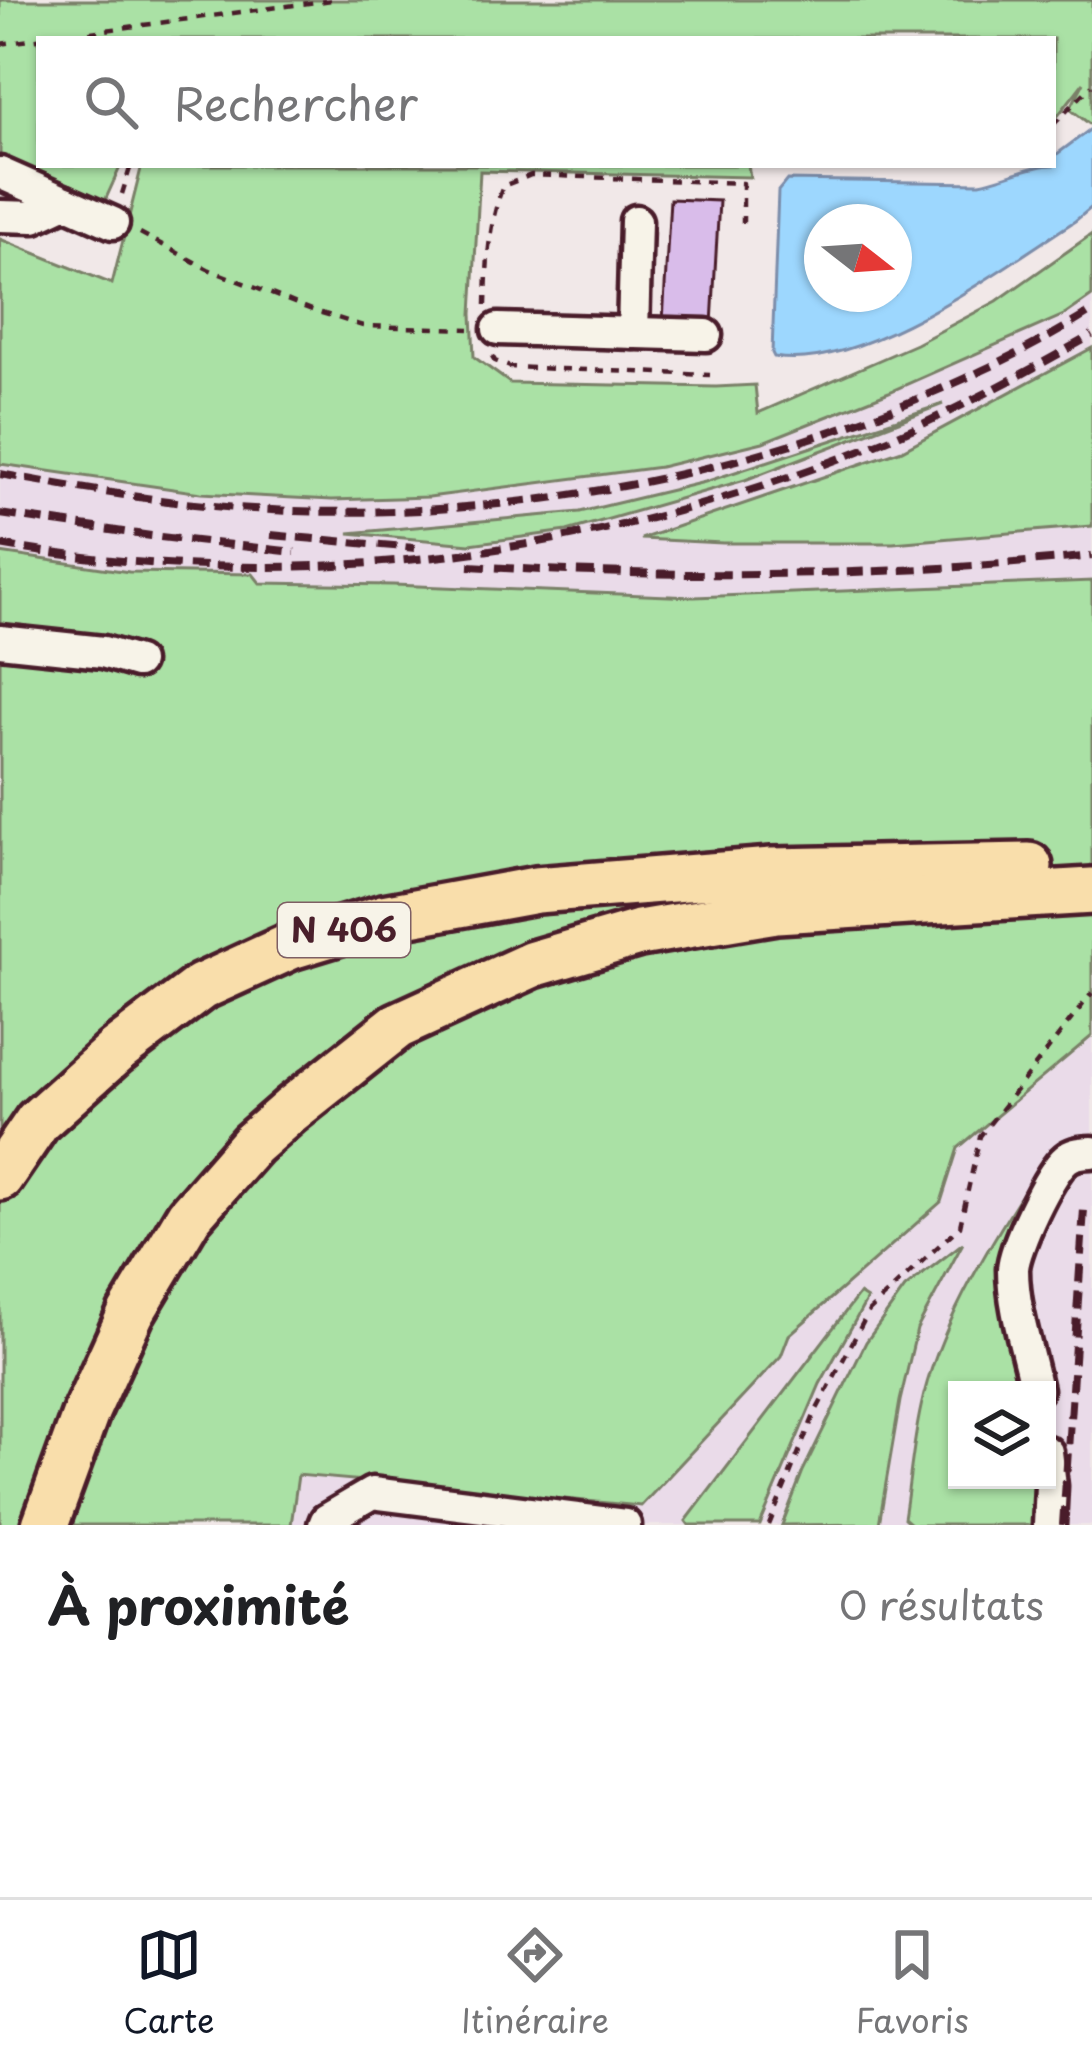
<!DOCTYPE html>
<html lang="fr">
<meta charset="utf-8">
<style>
:root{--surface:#fff;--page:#f6f6f6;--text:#202124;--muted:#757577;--line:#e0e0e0;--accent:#111827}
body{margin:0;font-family:"Playpen Sans",sans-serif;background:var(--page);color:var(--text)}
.controls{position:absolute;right:36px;bottom:36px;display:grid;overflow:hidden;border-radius:0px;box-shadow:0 3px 9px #0004}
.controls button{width:108px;height:108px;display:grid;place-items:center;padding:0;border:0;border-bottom:3px solid var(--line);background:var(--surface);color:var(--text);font:60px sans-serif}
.compass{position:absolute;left:804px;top:204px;width:108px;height:108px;border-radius:50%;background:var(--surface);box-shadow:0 3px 9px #0004;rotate:107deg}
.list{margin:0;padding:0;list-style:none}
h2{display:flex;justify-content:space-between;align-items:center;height:156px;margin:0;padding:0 48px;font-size:51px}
h2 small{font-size:39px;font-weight:400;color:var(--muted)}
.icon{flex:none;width:66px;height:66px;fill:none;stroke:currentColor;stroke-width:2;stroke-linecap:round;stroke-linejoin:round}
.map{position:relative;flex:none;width:1092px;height:1525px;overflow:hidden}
.search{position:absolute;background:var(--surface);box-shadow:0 3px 9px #0004;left:36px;right:36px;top:36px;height:132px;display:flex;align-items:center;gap:30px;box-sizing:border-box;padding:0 42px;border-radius:0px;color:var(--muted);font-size:45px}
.sheet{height:372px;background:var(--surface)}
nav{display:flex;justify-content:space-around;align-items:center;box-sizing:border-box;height:168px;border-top:3px solid var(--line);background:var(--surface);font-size:33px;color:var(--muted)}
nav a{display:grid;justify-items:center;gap:6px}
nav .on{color:var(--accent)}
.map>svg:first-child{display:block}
</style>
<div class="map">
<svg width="1092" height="1525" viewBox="0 0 1092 1525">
<rect width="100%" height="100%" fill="#f1e8e8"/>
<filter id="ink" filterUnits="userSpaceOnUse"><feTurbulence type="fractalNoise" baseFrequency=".00833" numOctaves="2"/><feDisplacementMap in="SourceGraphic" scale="24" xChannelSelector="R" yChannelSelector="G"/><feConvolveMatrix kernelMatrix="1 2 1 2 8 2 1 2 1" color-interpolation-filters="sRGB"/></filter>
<g filter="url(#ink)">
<!-- built -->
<g fill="#eadbe9" fill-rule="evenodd">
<path d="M1092,234V422L1022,532L1092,526V664L0,632V242L112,285L710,433L916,344L997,301Z"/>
<path d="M1092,1036V1525H290L302,1441L601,1448ZM957,1390H1047V1480H957Z"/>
</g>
<!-- green -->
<g fill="#aae1a5" stroke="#7a8068" stroke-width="3">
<path d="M0,0H1092V126L1070,109L1084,82L1053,122V39H39V165H121L103,205L0,159Z"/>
<path d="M142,165H748L750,177L480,171L472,314L474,357L510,383L716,387L755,385L758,413L916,344L997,301L1092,234V296L1066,314L889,392L763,442L660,467L429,497L332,500L201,493L0,464V239L112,284Z"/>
<path d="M1092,348V526L893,543H723L641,539L902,450Z"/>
<path d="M943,404L745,480L567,531L470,544L349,533L580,512L705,482Z"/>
<path d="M0,553L129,572L253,574L260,583L393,585L694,597L1092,581V1036L958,1148L941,1202L789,1335L781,1356L641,1506L298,1475L291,1525H0Z"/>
<path d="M1026,1188L1003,1250L997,1287L1017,1390H957V1480H1035L1040,1506L1039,1525H912L904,1518C910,1481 913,1443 921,1407C936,1334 986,1250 1026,1188Z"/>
<path d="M963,1243L917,1329L900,1401L879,1524L782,1525L803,1471L866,1342L905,1288Z"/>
<path d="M859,1294L867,1299L820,1384L760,1525H689L686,1521Z"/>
</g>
<!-- water -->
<path fill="#9dd7fe" stroke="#7c8daa" stroke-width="3" fill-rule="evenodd" d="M1092,128V207L1075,221C1003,267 862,373 774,357L772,353L778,191L787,180L980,183C1003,179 1031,165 1053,165V157ZM822,222H894V294H822Z"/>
<!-- building -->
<path fill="#d9bcea" stroke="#4a1f2b" stroke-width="3" d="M670,199L719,201L712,324L663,322Z"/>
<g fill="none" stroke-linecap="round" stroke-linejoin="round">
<!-- minor casing -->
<g stroke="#4a1f2b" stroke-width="39">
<g id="minor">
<path d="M0,173L113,223"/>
<path d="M0,216L34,217L66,202"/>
<path d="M498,329L706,335"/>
<path d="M633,333L636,221"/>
<path d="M0,641L103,652L137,662"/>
<path d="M1036,1390C1028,1351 1013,1309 1013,1269C1014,1248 1049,1173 1066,1159C1073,1153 1083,1152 1092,1152"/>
<path d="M1047,1452L1051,1486L1049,1525"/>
<path d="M324,1525L326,1520L372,1493L625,1525"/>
</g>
</g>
<!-- highway casing -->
<g stroke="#4a1f2b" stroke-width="54">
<g id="highway">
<path d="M0,1177L38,1121L115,1052L201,987L291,946L383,918L536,890L772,871L1029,866"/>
<path d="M45,1525L87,1410L131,1313L189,1216L252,1144L291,1110L397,1026L533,964L639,933L776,910L1092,891"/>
</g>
</g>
<!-- path -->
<g stroke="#4a1f2b" stroke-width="4.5" stroke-dasharray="9 9" stroke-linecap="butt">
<path d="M0,44L332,0"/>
<path d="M1053,125L1092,85"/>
<path d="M122,194L131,165"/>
<path d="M140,233L208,269L312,310L363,326L469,329"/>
<path d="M486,305C487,264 488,225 503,186L531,175L743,183V223"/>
<path d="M492,356L495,361L510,367L710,375"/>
<path d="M769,1525L815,1413L869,1311L960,1226L980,1136L1092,993"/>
</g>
<!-- minor -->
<use href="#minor" stroke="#f7f3e8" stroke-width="30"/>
<!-- highway -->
<use href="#highway" stroke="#f9deab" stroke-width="45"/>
<!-- rail -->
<g stroke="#4a1f2b" stroke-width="8" stroke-dasharray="18 9" stroke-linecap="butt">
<path d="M0,474C84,489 168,504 253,509C466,522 679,490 879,414C952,386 1026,353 1092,311"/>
<path d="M0,514L151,536L295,552"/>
<path d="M271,535L415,548"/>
<path d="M0,545C303,597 616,555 898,435C965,406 1029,371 1092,335"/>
<path d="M469,566C676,579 886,577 1092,556"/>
<path d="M1063,1525L1084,1209"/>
</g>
</g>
</g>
<g text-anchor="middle" stroke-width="9" stroke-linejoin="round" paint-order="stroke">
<!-- shield labels -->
<rect fill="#f7f3e8" stroke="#7e5f64" stroke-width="3" x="278" y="903" width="132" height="54" rx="9"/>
<g font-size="33" font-weight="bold" fill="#4a1f2b">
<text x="344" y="942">N 406</text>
</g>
</g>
</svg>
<div class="controls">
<button><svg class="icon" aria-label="layers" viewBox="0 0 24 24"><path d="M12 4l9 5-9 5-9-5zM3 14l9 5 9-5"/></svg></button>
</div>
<svg class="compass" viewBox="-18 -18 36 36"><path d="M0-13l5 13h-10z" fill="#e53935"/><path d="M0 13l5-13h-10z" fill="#757577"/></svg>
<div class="search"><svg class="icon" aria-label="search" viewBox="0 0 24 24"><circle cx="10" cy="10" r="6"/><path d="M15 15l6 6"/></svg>Rechercher</div>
</div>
<section class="sheet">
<h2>À proximité<small>0 résultats</small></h2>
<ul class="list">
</ul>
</section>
<nav>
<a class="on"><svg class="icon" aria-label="map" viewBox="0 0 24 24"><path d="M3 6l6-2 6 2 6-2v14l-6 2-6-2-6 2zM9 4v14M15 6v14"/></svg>Carte</a>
<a><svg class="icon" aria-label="directions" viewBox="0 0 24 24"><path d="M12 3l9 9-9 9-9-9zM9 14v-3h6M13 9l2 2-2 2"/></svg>Itinéraire</a>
<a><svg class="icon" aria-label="saved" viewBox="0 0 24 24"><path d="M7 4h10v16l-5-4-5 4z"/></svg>Favoris</a>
</nav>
